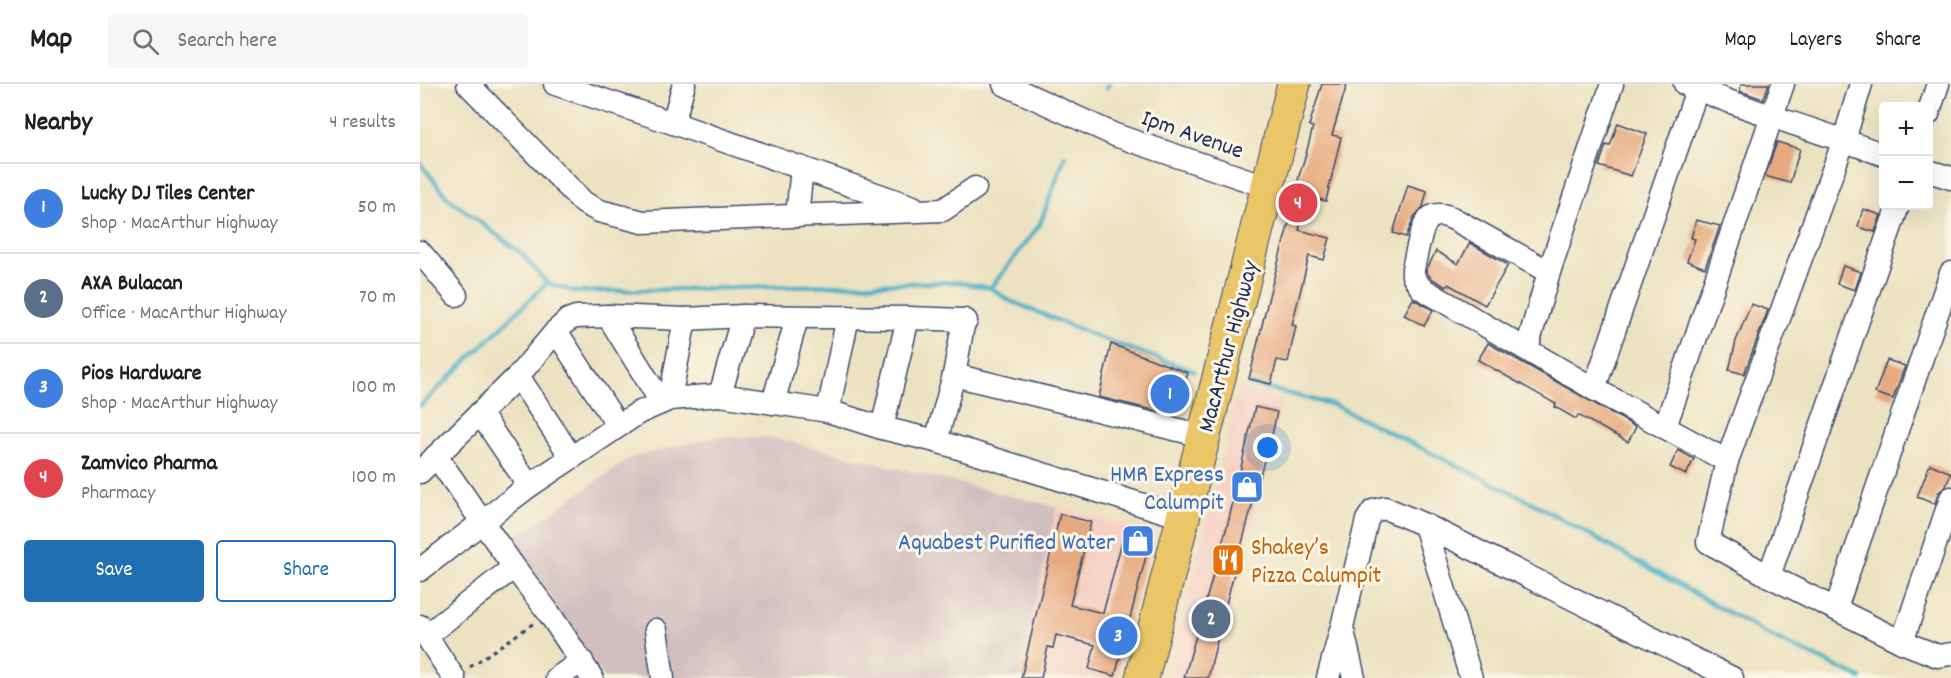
<!DOCTYPE html>
<meta charset="utf-8">
<style>
:root{--surface:#fff;--page:#f6f6f6;--text:#202124;--muted:#757577;--line:#e0e0e0;--accent:#1f6fb2}
body{margin:0;font-family:Dekko,sans-serif;background:var(--page);color:var(--text)}
.controls{position:absolute;right:18px;top:18px;display:grid;overflow:hidden;border-radius:6px;box-shadow:0 6px 24px #0002}
.controls button{width:54px;height:54px;display:grid;place-items:center;padding:0;border:0;border-bottom:2px solid var(--line);background:var(--surface);color:var(--text);font:30px sans-serif}
.you{position:absolute;left:848px;top:364px;width:21px;height:21px;margin:-15px;border:4px solid #fff;border-radius:50%;background:#1a73e8;box-shadow:0 0 0 9px #1a73e833}
.badge{display:grid;place-items:center;width:39px;height:39px;border-radius:50%;background:var(--accent);color:#fff;font-size:20px;font-weight:700}
.pin{position:absolute;translate:-50% -50%;border:3px solid #fff;box-shadow:0 2px 6px #0006}
.list{margin:0;padding:0;list-style:none}
h2{display:flex;justify-content:space-between;align-items:center;height:78px;margin:0;padding:0 24px;font-size:26px}
h2 small{font-size:20px;font-weight:400;color:var(--muted)}
.list li{display:grid;grid-template-columns:39px 1fr auto;gap:18px;align-items:center;box-sizing:border-box;height:90px;padding:0 24px;border-top:2px solid var(--line)}
.list b{display:block;font-size:22px;white-space:nowrap}
.list p{margin:0;font-size:20px;white-space:nowrap;color:var(--muted)}
.list em{font-size:20px;font-style:normal;color:var(--muted)}
.actions{display:flex;gap:12px;padding:18px 24px}
.actions a{flex:1;padding:14px 0;border:2px solid var(--accent);border-radius:6px;text-align:center;font-size:21px;color:var(--accent)}
.actions .main{background:var(--accent);color:#fff}
.icon{flex:none;width:33px;height:33px;fill:none;stroke:currentColor;stroke-width:2;stroke-linecap:round;stroke-linejoin:round}
.map{position:relative;flex:none;width:1531px;height:594px;overflow:hidden}
header{display:flex;align-items:center;gap:36px;box-sizing:border-box;height:84px;padding:0 30px;background:var(--surface);border-bottom:2px solid var(--line)}
header strong{font-size:28px}
nav{display:flex;gap:33px;margin-inline-start:auto;font-size:21px}
.search{width:420px;height:54px;background:var(--page);display:flex;align-items:center;gap:15px;box-sizing:border-box;padding:0 21px;border-radius:6px;color:var(--muted);font-size:22px}
main{display:flex}
aside{flex:1;background:var(--surface)}
.map>svg:first-child{display:block}
</style>
<header>
<strong>Map</strong>
<div class="search"><svg class="icon" aria-label="search" viewBox="0 0 24 24"><circle cx="10" cy="10" r="6"/><path d="M15 15l6 6"/></svg>Search here</div>
<nav><a>Map</a><a>Layers</a><a>Share</a></nav>
</header>
<main>
<aside>
<h2>Nearby<small>4 results</small></h2>
<ul class="list">
<li><span class="badge" style="background:#3f7fe0">1</span><div><b>Lucky DJ Tiles Center</b><p>Shop · MacArthur Highway</p></div><em>50 m</em></li>
<li><span class="badge" style="background:#5c6f8a">2</span><div><b>AXA Bulacan</b><p>Office · MacArthur Highway</p></div><em>70 m</em></li>
<li><span class="badge" style="background:#3f7fe0">3</span><div><b>Pios Hardware</b><p>Shop · MacArthur Highway</p></div><em>100 m</em></li>
<li><span class="badge" style="background:#e0444e">4</span><div><b>Zamvico Pharma</b><p>Pharmacy</p></div><em>100 m</em></li>
</ul>
<div class="actions"><a class="main">Save</a><a>Share</a></div>
</aside>
<div class="map">
<svg width="1531" height="594" viewBox="0 0 1531 594">
<rect width="100%" height="100%" fill="#fcf5e5"/>
<filter id="ink" filterUnits="userSpaceOnUse"><feTurbulence type="fractalNoise" baseFrequency=".0167" numOctaves="2"/><feDisplacementMap in="SourceGraphic" scale="12" xChannelSelector="R" yChannelSelector="G"/><feConvolveMatrix kernelMatrix="1 2 1 2 8 2 1 2 1" color-interpolation-filters="sRGB"/></filter>
<filter id="wash" filterUnits="userSpaceOnUse"><feTurbulence type="fractalNoise" baseFrequency=".008" numOctaves="4" result="noise"/><feDisplacementMap in="SourceGraphic" scale="24" xChannelSelector="R" yChannelSelector="G"/><feGaussianBlur stdDeviation="1.35" result="paint"/><feColorMatrix in="noise" values="0 0 0 0 0 0 0 0 0 0 0 0 0 0 0 0 0 1.4 0 .05"/><feComposite in="paint" operator="in"/></filter>
<g filter="url(#wash)">
<rect width="100%" height="100%" fill="#ece2c1"/>
<!-- built -->
<g fill="#f6d1c5">
<path d="M819,303L864,316L793,594H749Z"/>
<path d="M637,423L735,451L697,594H598Z"/>
</g>
<!-- industrial -->
<path fill="#d1bfbf" d="M296,353H350L637,423L598,594H184L92,456L210,374Z"/>
<g fill="none" stroke-linecap="round" stroke-linejoin="round">
<!-- stream -->
<g stroke="#46afc4" stroke-width="4.5">
<path d="M686,4L689,0"/>
<path d="M0,79L28,114L102,170L127,199L156,208L536,198L571,204L588,216L683,255L774,287"/>
<path d="M571,204L620,140L645,72"/>
<path d="M830,300L914,321L1109,417L1354,554L1441,594"/>
<path d="M0,322L127,199"/>
</g>
</g>
<g id="blocks">
<!-- building -->
<g fill="#e7aa80">
<path d="M902,0H927L912,51L921,53L906,117L887,112L879,146L910,154L904,176L889,172L872,241L876,242L868,278L857,276L851,300L829,295L850,208L870,135L879,92L886,70L893,43L889,42Z"/>
<path d="M1321,0H1349L1343,15L1320,7Z"/>
<path d="M1198,39L1227,50L1211,92L1179,82L1186,61L1190,62Z"/>
<path d="M1357,58L1380,65L1370,99L1345,92Z"/>
<path d="M988,101L1007,107L1003,123L994,133L986,153L973,149Z"/>
<path d="M1443,125L1461,131L1455,148L1438,143Z"/>
<path d="M1276,136L1300,142L1285,184L1267,177L1275,155L1271,154Z"/>
<path d="M1050,159L1088,181L1065,221L1028,200L1026,203L1011,194L1006,187L1016,167L1038,180Z"/>
<path d="M1423,182L1441,188L1435,206L1417,200Z"/>
<path d="M993,215L1013,226L1004,242L984,231Z"/>
<path d="M1331,220L1348,226L1324,290L1309,286L1316,257Z"/>
<path d="M1068,259L1216,343L1208,358L1158,331L1156,335L1135,323L1136,320L1058,276Z"/>
<path d="M691,260L768,289L754,331L679,313Z"/>
<path d="M1467,276L1485,282L1473,315L1455,309Z"/>
<path d="M835,323L857,328L848,370L846,369L807,516L788,594H764L809,435Z"/>
<path d="M1258,366L1274,375L1266,391L1250,383Z"/>
<path d="M1510,380L1531,389L1526,402L1518,409L1515,420L1497,413Z"/>
<path d="M640,430L671,438L650,521L683,529L705,446L731,453L695,592L669,585L675,561L636,551L633,564L628,563L621,594H601Z"/>
</g>
</g>
</g>
<g filter="url(#ink)">
<use href="#blocks" fill-opacity="0" stroke="#3a4a6d" stroke-width="1.5"/>
<g fill="none" stroke-linecap="round" stroke-linejoin="round">
<!-- minor casing -->
<g stroke="#3a4a6d" stroke-width="25">
<g id="minor">
<path d="M48,0L164,119L179,127L223,138L523,126L555,104"/>
<path d="M135,0L253,39L493,123"/>
<path d="M584,0L695,51L848,103"/>
<path d="M1265,0C1330,28 1398,46 1464,71"/>
<path d="M1441,0L1424,56L1307,377L1288,458L1349,492L1482,558L1518,572L1531,570"/>
<path d="M1508,30L1518,0"/>
<path d="M253,39L264,0"/>
<path d="M1508,87L1531,94"/>
<path d="M377,132L382,84"/>
<path d="M0,168L36,211"/>
<path d="M1129,188L1032,134C1027,132 1019,130 1013,132C1001,137 996,173 993,185V192L1001,204L1174,305L1307,377"/>
<path d="M188,232L241,318"/>
<path d="M136,247L198,342"/>
<path d="M1107,264L1129,188L1192,0"/>
<path d="M534,291L783,352"/>
<path d="M98,292L151,373"/>
<path d="M1174,305L1279,0"/>
<path d="M300,311L323,232"/>
<path d="M250,315L265,235"/>
<path d="M353,319L377,234"/>
<path d="M408,327L428,233"/>
<path d="M60,329L109,402"/>
<path d="M1245,343L1363,0"/>
<path d="M462,344L488,234"/>
<path d="M516,357L534,291L544,236L546,237"/>
<path d="M16,372L94,483L129,529L172,594"/>
<path d="M0,388L98,292L136,247L148,236L156,233L188,232L265,235L323,232L488,234L544,236"/>
<path d="M1005,441L1051,594"/>
<path d="M0,486L109,402L218,329L250,315L300,311L408,327L462,344L516,357L762,433"/>
<path d="M1349,492L1478,122"/>
<path d="M1416,524L1531,189"/>
<path d="M0,542L34,594"/>
<path d="M236,546L243,594"/>
<path d="M7,551L94,483"/>
<path d="M1482,558L1531,414"/>
<path d="M137,594L162,577"/>
<path d="M908,594L921,546"/>
<path d="M934,594L922,543L947,436L953,427L965,424L1005,441L1312,594"/>
</g>
</g>
<!-- highway casing -->
<g stroke="#3a4a6d" stroke-width="35">
<path id="highway" d="M722,594L874,0"/>
</g>
<!-- path -->
<path stroke="#3a4a6d" stroke-width="3" stroke-dasharray="4.5 4.5" stroke-linecap="butt" d="M50,583L114,539"/>
<!-- minor -->
<use href="#minor" stroke="#fff" stroke-width="22"/>
<!-- highway -->
<use href="#highway" stroke="#eac669" stroke-width="33"/>
</g>
</g>
<!-- icons -->
<defs>
<g id="shop-square" transform="scale(1.725)"><rect x="-9" y="-9" width="18" height="18" rx="4" fill="#3f7fe0" stroke="#fcf5e5"/><path d="M-5-2.5h2.3a2.7 3.5 0 0 1 5.4 0H5L5.5 6h-11ZM-1.5-2.5h3a1.5 2.3 0 0 0-3 0Z" fill="#fff"/></g>
<g id="restaurant-square" transform="scale(1.725)"><rect x="-9" y="-9" width="18" height="18" rx="4" fill="#e8710a" stroke="#fcf5e5"/><path d="M-5-6h1v4h1v-4h1v4h1v-4h1v5L-1.5 .5V6h-2V.5L-5-1ZM5-6V6H3V1.5H1.5Q1.5-4 5-6Z" fill="#fff"/></g>
</defs>
<g fill-rule="evenodd">
<use href="#shop-square" x="827" y="403"/>
<use href="#shop-square" x="718" y="457"/>
<use href="#restaurant-square" x="808" y="476"/>
</g>
<g text-anchor="middle" stroke-width="6" stroke-linejoin="round" paint-order="stroke">
<!-- street labels -->
<g font-size="24" fill="#1b2f5e" stroke="#fcf5e5">
<text transform="translate(773 49) rotate(19)" y="8">Ipm Avenue</text>
<text transform="translate(807 262) rotate(-75)" y="8">MacArthur Highway</text>
</g>
<!-- shop labels -->
<g font-size="24" fill="#366cbe" stroke="#fcf5e5" text-anchor="end">
<text x="804" y="397">HMR Express<tspan x="804" dy="28">Calumpit</tspan></text>
<text x="695" y="465">Aquabest Purified Water</text>
</g>
<!-- food labels -->
<g font-size="24" fill="#c56008" stroke="#fcf5e5" text-anchor="start">
<text x="831" y="470">Shakey’s<tspan x="831" dy="28">Pizza Calumpit</tspan></text>
</g>
</g>
</svg>
<div class="controls">
<button>+</button>
<button>−</button>
</div>
<div class="you"></div>
<div class="pin badge" style="left:750px;top:310px;background:#3f7fe0">1</div>
<div class="pin badge" style="left:791px;top:535px;background:#5c6f8a">2</div>
<div class="pin badge" style="left:698px;top:552px;background:#3f7fe0">3</div>
<div class="pin badge" style="left:878px;top:119px;background:#e0444e">4</div>
</div>
</main>
